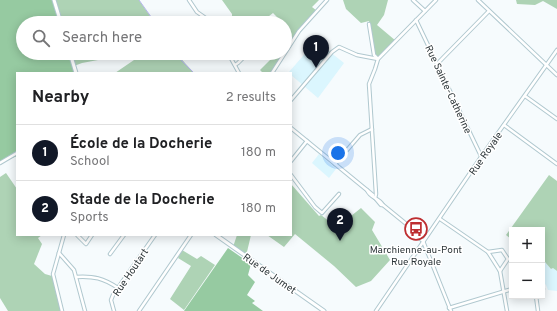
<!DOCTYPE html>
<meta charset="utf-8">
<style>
:root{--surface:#fff;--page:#f2f2f2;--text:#202124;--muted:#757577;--line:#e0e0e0;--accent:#111827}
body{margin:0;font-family:Overpass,sans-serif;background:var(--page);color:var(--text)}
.controls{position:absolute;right:12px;bottom:12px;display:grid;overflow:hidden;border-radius:0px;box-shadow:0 2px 10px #0003}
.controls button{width:36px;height:36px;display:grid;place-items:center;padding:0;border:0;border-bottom:1px solid var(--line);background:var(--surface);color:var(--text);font:20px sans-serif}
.you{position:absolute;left:338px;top:153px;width:14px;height:14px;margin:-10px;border:3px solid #fff;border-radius:50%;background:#1a73e8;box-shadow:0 0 0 6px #1a73e833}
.badge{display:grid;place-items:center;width:26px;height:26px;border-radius:50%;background:var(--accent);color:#fff;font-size:13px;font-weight:700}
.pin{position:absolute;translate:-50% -33px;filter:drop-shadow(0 1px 2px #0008)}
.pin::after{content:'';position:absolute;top:21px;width:14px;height:12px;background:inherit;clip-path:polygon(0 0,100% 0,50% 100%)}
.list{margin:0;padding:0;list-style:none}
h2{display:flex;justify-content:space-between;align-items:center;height:52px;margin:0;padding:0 16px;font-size:17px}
h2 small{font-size:13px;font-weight:400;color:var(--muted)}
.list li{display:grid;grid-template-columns:26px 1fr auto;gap:12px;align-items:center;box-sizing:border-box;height:56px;padding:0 16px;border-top:1px solid var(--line)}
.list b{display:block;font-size:15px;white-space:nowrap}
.list p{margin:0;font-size:13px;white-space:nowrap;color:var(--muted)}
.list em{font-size:13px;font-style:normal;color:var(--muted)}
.icon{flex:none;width:22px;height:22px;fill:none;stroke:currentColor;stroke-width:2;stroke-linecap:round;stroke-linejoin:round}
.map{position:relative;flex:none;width:557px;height:311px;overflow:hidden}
.search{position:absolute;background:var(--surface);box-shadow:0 2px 10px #0003;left:16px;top:16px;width:276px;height:44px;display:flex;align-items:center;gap:10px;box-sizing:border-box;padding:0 14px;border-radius:22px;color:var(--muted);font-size:15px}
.panel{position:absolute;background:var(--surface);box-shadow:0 2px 10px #0003;left:16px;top:72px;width:276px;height:164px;border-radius:0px}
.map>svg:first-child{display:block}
</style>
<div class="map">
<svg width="557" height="311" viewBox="0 0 557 311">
<rect width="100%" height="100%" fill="#f6fbfd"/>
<!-- built -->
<g fill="#dbf6fe">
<path d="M316,41L344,63L318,98L291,75V73L289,72Z"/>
<path d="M319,154L336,169L329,178L312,163Z"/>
<path d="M545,262L551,269L553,268L557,271V291L548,290L546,285L545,284L542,271V263Z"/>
</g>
<!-- green -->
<g fill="#aed3b5">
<path d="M55,0H139L155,23H62Z"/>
<path d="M222,0H319L312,7L317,11L305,23L272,73H263L260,70L277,53H285V23H279V19L273,13L260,23H235L232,18V14Z"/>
<path d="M343,0H388L384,15L377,25L396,41L378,59L374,55L369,21L361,23L346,9Z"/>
<path d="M516,0H557V9L543,1L535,5L517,4Z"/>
<path d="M70,53H176L194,73H115L134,60L130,54L82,63L74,66Z"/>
<path d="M6,173L17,189V235H42L38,238L42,244L34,264L45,274L52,276L62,311H8L0,298V177Z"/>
<path d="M549,175L557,181V271L553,268L551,269L545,262H542V230H512V240L506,235Z"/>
<path d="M291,184L319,216L321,215L334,225L346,220L361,208L375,222L372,230L390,260L371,281L356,287L334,266L295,234L284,247L267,235H291Z"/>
<path d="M237,235H251L246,256L233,247Z"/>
<path d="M182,250L197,259L201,256L215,265L184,310L170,299L191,266L178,258Z"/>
</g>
<!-- forest -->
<g fill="#96caa1">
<path d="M0,0H52L60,23H23V53H70L76,73H17V156L0,163Z"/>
<path d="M228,248L251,264L248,275L255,282L247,295L255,301L252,303L263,311H184Z"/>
</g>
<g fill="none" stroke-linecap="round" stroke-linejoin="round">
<!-- stream -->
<g stroke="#b7b6ef" stroke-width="1">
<path d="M139,0L154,21"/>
<path d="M176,53L179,56"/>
<path d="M180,59L194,73"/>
</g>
<!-- minor casing -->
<g stroke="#b0c8cf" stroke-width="4.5">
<g id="minor">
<path d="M189,0L197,12L207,19L210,23"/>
<path d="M413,0L425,11"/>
<path d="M478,0L557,75"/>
<path d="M416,20L481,156"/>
<path d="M369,24L374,55L378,59L375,69L369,84L376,194L375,198"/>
<path d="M228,53L239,73"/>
<path d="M437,64L489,11"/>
<path d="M235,65L238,63L248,53"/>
<path d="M272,73L299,31L327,0"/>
<path d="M525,96L557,119"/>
<path d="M291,100L332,52L339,47L357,55L378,59L436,0"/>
<path d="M504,125L557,164"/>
<path d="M291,128L373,195"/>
<path d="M291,161L307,141"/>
<path d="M0,163L17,153"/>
<path d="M335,164L360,135L372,129"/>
<path d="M291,175L315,207L322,213L339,194"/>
<path d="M367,190C370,198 379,198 383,205L421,236L451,311"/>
<path d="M376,199L381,205H383"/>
<path d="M440,219L488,252L500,271L507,311"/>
<path d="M417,233V236L423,241"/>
<path d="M77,235L86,244L92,235"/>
<path d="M488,252L502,250L508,259L500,271"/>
<path d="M59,253L74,270L85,311"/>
<path d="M110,254L124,235"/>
<path d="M76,277C94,276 103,278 118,288"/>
<path d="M542,285L543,289L542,290"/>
<path d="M536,296L538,311"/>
<path d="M449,308L512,289"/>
<path d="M62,311L53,274L64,235"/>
<path d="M114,311L111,300L113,295L155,235"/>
<path d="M139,311L191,235"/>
<path d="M376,311L481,157L557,50"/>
</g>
</g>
<!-- tertiary casing -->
<g stroke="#b0c8cf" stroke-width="5">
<g id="tertiary">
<path d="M54,0L61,23"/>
<path d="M70,53L76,73"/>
<path d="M216,235L324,311"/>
</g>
</g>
<!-- minor -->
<use href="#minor" stroke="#fff" stroke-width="2.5"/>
<!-- tertiary -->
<use href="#tertiary" stroke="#fff" stroke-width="3"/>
</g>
<!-- icons -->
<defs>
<g id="bus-ring" transform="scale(1.15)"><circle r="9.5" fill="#fff" stroke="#be2e31" stroke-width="1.5"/><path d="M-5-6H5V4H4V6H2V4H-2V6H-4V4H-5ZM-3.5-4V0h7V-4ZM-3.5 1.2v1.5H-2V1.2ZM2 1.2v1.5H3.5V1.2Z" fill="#be2e31"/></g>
</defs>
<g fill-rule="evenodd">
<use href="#bus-ring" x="416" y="229"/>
</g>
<g text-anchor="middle" stroke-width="3" stroke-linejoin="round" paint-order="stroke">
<!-- street labels -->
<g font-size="10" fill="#2e373a" stroke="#fff">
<text transform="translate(449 89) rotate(65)" y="4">Rue Sainte-Catherine</text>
<text transform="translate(485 153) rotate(-55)" y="4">Rue Royale</text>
<text transform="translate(130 272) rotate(-56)" y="4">Rue Houtart</text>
<text transform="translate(270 273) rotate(35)" y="4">Rue de Jumet</text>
</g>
<!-- poi labels -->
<g font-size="10" fill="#2e373a" stroke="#fff">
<text x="416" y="253">Marchienne-au-Pont<tspan x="416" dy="12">Rue Royale</tspan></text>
</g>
</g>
</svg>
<div class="controls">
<button>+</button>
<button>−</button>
</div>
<div class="you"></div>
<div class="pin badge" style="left:316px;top:68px">1</div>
<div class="pin badge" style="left:340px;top:241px">2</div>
<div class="search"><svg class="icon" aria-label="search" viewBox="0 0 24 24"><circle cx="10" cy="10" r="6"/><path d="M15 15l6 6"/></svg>Search here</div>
<section class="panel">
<h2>Nearby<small>2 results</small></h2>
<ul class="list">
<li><span class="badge">1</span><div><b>École de la Docherie</b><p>School</p></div><em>180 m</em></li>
<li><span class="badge">2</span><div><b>Stade de la Docherie</b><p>Sports</p></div><em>180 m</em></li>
</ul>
</section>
</div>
